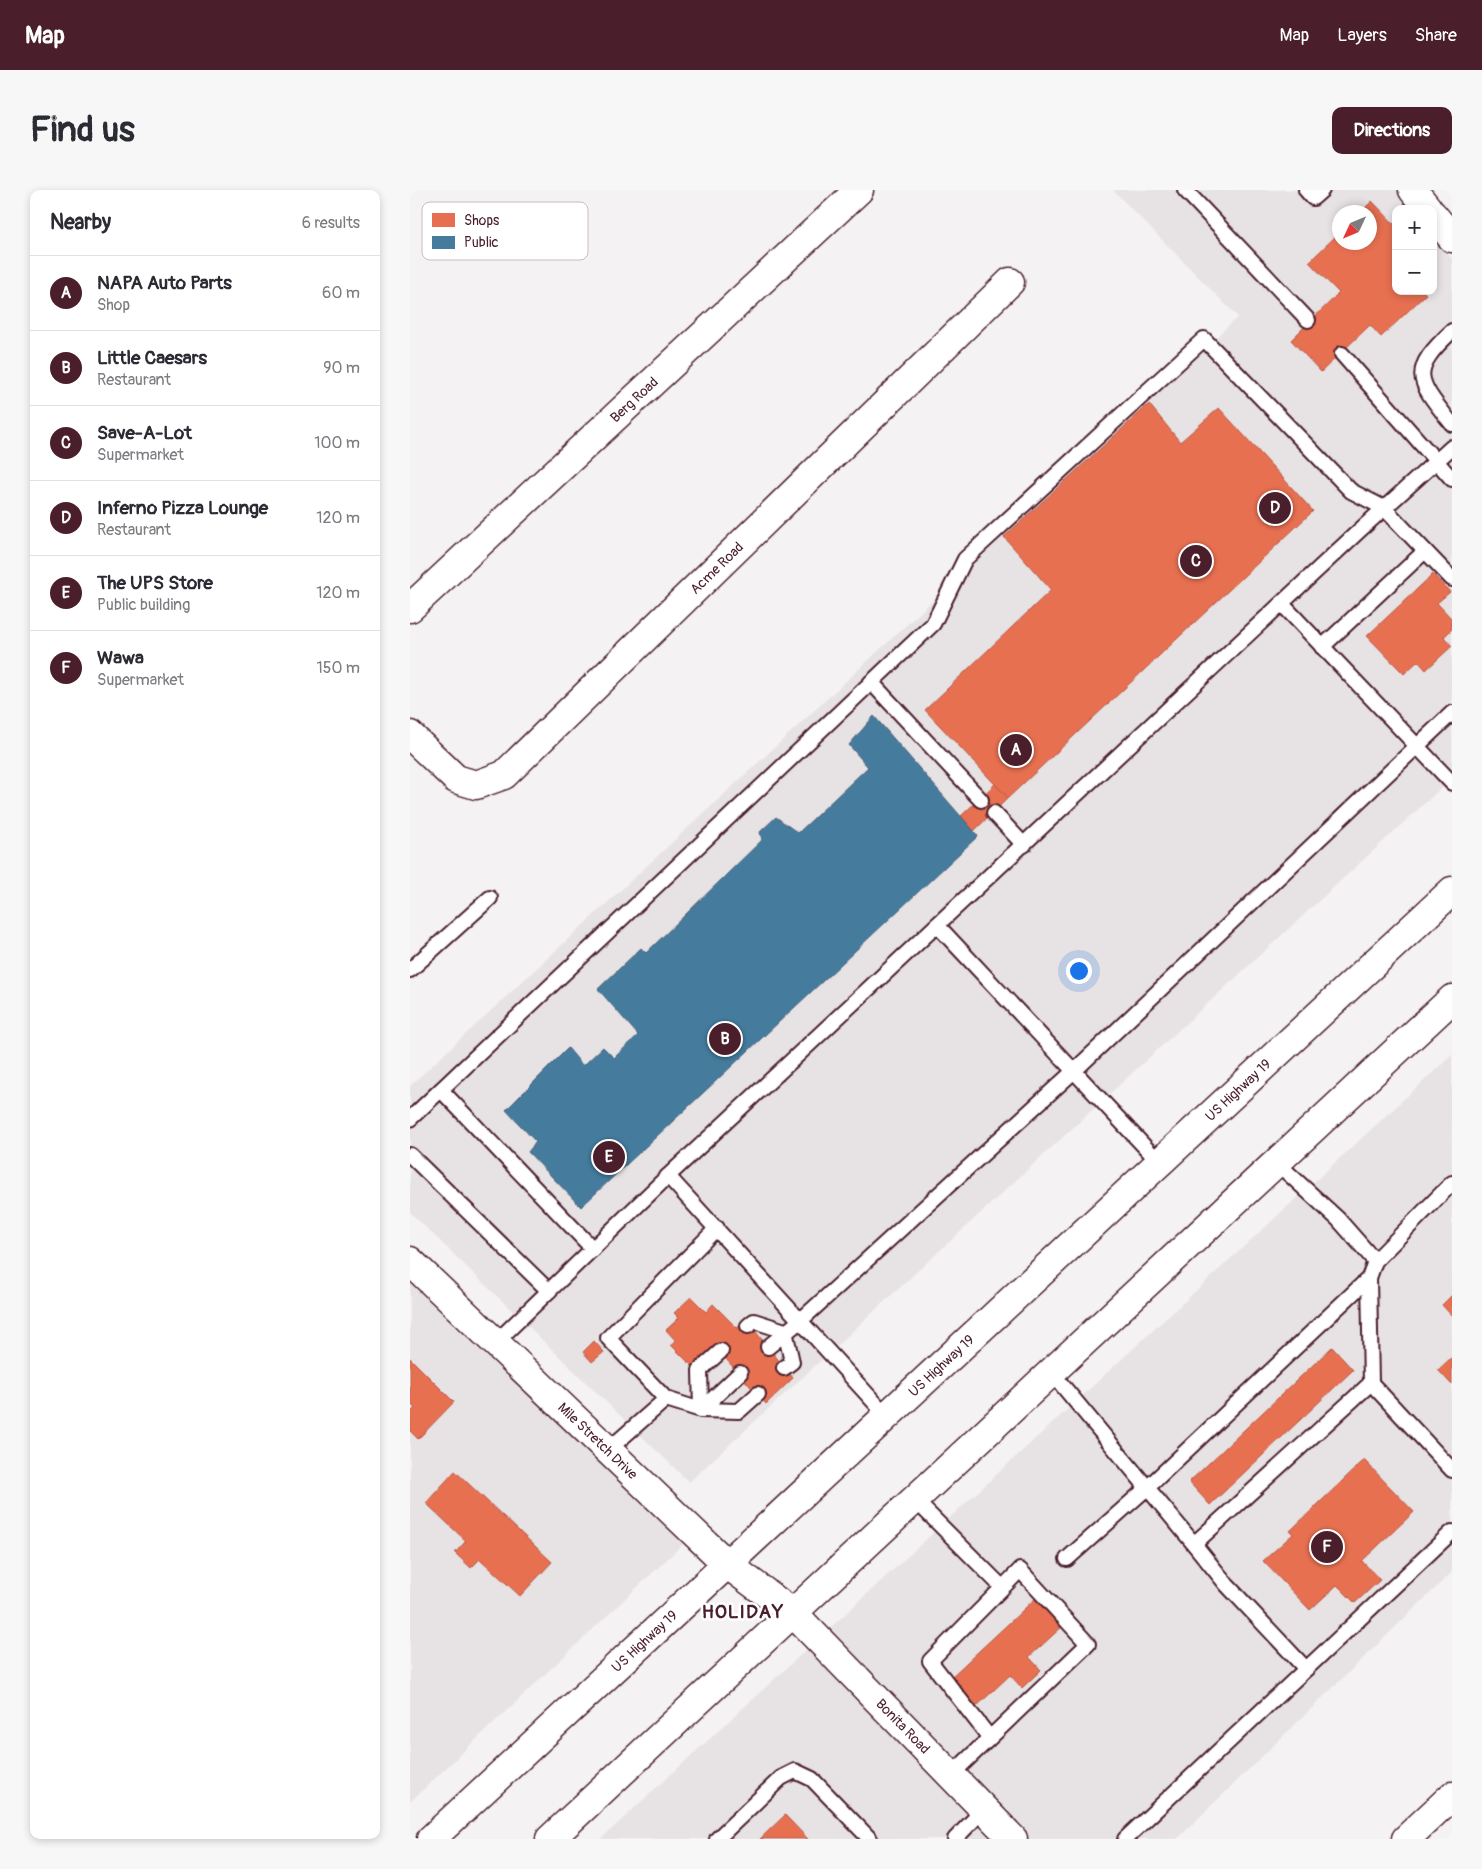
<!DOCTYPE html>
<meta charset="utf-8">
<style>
:root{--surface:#fff;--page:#f7f7f7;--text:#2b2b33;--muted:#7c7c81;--line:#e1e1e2;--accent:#4a1f2b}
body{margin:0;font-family:Pangolin,sans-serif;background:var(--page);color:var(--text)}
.controls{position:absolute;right:15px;top:15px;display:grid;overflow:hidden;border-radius:10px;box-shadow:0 2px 8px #0003}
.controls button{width:45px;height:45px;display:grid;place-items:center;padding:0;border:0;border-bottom:1px solid var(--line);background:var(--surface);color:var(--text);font:25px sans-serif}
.compass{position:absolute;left:922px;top:15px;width:45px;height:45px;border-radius:50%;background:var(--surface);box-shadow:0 2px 8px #0003;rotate:226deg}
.you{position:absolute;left:668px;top:780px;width:18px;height:18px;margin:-12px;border:4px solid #fff;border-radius:50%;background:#1a73e8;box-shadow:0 0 0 8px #1a73e833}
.badge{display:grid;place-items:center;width:32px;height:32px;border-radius:50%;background:var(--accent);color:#fff;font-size:16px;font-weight:700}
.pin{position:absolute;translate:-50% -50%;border:2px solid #fff;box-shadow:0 1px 5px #0006}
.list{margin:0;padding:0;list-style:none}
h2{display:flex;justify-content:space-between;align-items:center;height:65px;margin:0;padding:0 20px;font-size:21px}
h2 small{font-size:16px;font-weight:400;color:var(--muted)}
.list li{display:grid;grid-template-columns:32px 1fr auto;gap:15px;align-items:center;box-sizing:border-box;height:75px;padding:0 20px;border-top:1px solid var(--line)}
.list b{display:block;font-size:19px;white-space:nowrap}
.list p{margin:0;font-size:16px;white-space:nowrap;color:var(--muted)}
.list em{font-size:16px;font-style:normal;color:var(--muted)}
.map{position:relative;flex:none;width:1042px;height:1649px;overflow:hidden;border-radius:10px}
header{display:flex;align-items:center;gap:30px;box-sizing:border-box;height:70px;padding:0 25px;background:var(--accent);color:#fff}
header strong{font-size:24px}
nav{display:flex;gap:28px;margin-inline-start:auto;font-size:18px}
.intro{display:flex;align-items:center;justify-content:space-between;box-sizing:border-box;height:120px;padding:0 30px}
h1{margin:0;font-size:35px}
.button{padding:12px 22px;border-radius:10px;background:var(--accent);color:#fff;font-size:18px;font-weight:700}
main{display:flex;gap:30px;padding:0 30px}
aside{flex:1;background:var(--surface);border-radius:10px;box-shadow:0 2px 8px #0003}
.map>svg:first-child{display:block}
</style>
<header>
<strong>Map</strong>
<nav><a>Map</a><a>Layers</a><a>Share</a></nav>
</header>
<div class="intro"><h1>Find us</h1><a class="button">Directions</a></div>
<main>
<aside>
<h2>Nearby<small>6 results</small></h2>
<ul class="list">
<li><span class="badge">A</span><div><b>NAPA Auto Parts</b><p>Shop</p></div><em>60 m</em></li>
<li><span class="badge">B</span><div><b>Little Caesars</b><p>Restaurant</p></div><em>90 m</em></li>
<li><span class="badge">C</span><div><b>Save-A-Lot</b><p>Supermarket</p></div><em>100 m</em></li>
<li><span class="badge">D</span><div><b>Inferno Pizza Lounge</b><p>Restaurant</p></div><em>120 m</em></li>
<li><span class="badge">E</span><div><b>The UPS Store</b><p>Public building</p></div><em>120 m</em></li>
<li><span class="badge">F</span><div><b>Wawa</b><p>Supermarket</p></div><em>150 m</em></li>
</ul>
</aside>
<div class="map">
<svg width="1042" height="1649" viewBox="0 0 1042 1649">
<rect width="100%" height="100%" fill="#f4f2f2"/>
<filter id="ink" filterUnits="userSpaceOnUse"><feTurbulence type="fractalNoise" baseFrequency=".02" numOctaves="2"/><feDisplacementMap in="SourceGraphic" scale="10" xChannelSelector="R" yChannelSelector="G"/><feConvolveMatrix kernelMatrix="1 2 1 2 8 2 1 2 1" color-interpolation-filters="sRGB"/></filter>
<g filter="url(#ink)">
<!-- built -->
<g fill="#e7e2e3" fill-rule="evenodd">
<path d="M703,0H989L1003,19H986V101H1023V45L1042,69V588L279,1292L0,1022V896L828,127ZM929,22H959V52H929Z"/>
<path d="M1042,865V1382L767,1649H191Z"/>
<path d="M0,1092L273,1354L0,1612Z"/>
</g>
<!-- shops -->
<g fill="#e76f51" stroke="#b85746">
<path d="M962,11L986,36V101H1013L1016,104L971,147L960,135L911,182L881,150L929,103L899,72L929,43V52H959V22H951Z"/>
<path d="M739,214L770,252L809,218L903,321L598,608L515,520L641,400L594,347Z"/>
<path d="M1023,384L1040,402L1027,413L1042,429V439L1034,447L1042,456L1016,480L1008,471L994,484L957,446Z"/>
<path d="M585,594L598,608L564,641L551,626Z"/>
<path d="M1042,1105V1126L1032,1115Z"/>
<path d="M281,1107L296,1122L303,1114L327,1138L337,1131L383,1188L356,1214L307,1159L285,1179L261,1155L266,1151L256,1140L269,1128L264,1123Z"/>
<path d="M184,1151L194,1162L182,1172L173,1162Z"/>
<path d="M922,1157L943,1180L800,1315L779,1292Z"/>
<path d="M1042,1167V1195L1028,1180Z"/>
<path d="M0,1168L44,1212L8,1249L0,1241V1223L5,1218L0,1214Z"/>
<path d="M954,1270L1004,1322L952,1371L970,1390L945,1413L927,1395L900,1420L853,1371L883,1344L880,1341Z"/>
<path d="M45,1281L142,1372L110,1406L70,1369L61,1378L45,1363L56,1351L16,1313Z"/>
<path d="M627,1407L654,1435L619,1467L631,1480L612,1498L600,1485L567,1516L540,1488Z"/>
<path d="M375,1625L398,1649H350Z"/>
</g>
<!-- public -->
<path fill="#457b9d" stroke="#465f7b" d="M464,526L568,646L171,1017L118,962L126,952L96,920L158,858L173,876L193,857L204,868L228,845L188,799L231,758L236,763L352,650L350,642L366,627L388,643L458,577L439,555Z"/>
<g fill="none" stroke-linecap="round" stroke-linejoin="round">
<!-- lane casing -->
<g stroke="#4a1f2b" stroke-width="18">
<g id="lane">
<path d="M775,0L898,130"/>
<path d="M896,0L903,8L912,0"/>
<path d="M1042,141C998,182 1007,190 1042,234"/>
<path d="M932,164L1042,289"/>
<path d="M872,414L1042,593"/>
<path d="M912,457L1015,361"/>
<path d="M461,492L571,610"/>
<path d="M584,623L614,655"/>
<path d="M527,735L750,973"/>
<path d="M0,780L80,708"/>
<path d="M31,900L183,1059"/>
<path d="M0,929L523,434L555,369L794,149L941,301L974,318L1042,389"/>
<path d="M0,965L139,1101"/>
<path d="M867,973L928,1029L965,1071"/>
<path d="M258,986L477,1226"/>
<path d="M338,1136L344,1131L375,1141L382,1172L374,1178"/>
<path d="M86,1152L258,986L950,340L1042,257"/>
<path d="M358,1157L391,1130L664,881L1042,523"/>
<path d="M311,1161L290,1180L291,1220L329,1221L348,1204"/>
<path d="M642,1183L784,1354L961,1193L959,1088L965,1071L1042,993"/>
<path d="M961,1193L1042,1280"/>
<path d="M256,1209L198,1148L307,1038"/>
<path d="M198,1260L256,1209L291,1220L330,1183"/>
<path d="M505,1310L592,1397"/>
<path d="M784,1354L817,1395L896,1479"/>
<path d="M657,1369L738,1297L959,1088"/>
<path d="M541,1585L678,1454L610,1380L520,1471L580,1548"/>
<path d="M307,1649L371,1588L385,1581L402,1589L460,1649"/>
<path d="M545,1649L574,1619"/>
<path d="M715,1649L1042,1342"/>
</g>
</g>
<!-- street casing -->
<g stroke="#4a1f2b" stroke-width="31">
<g id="street">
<path d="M1003,0L1018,19"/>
<path d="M1023,25L1042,48"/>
<path id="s1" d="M0,418L449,0"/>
<path id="s2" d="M0,545L46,589L66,595L94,585L600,92"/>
<path id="s3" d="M383,1423L603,1649"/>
<path d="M996,1649L1042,1606"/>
</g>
</g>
<!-- secondary casing -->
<g stroke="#4a1f2b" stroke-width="31">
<g id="secondary">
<path id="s4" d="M0,1071L318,1375L383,1423"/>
</g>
</g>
<!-- highway casing -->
<g stroke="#4a1f2b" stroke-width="31">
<g id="highway">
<path id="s5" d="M21,1649L1042,701"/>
<path d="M140,1649L1042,809"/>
</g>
</g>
<!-- lane -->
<use href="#lane" stroke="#fff" stroke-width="14"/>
<!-- street -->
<use href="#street" stroke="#fff" stroke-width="28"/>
<!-- secondary -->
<use href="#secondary" stroke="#fff" stroke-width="28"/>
<!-- highway -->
<use href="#highway" stroke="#fff" stroke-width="28"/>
</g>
</g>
<g text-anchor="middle" stroke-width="5" stroke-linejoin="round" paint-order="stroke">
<!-- street labels -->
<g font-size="14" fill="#4a1f2b" stroke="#fff">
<text dy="5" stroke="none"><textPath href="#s1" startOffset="306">Berg Road</textPath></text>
<text dy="5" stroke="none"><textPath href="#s2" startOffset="411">Acme Road</textPath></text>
<text dy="5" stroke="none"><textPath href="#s5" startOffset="1101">US Highway 19</textPath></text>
<text dy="5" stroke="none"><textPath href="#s5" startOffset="696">US Highway 19</textPath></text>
<text dy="5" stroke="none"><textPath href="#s4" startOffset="260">Mile Stretch Drive</textPath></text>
<text dy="5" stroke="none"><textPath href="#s5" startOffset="291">US Highway 19</textPath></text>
<text dy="5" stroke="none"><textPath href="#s3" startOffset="158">Bonita Road</textPath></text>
</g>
<!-- district labels -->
<g font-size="19" font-weight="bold" letter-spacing="1" fill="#4a1f2b" stroke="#fff">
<text x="333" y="1428">HOLIDAY</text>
</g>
</g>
<!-- legend -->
<rect x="12" y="12" width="166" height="58" rx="8" fill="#fff" stroke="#c9bcbf" stroke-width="1"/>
<rect x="22" y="23" width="23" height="14" fill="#e76f51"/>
<rect x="22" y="46" width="23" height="13" fill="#457b9d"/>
<g font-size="14" fill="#4a1f2b">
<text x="54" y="35">Shops</text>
<text x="54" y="57">Public</text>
</g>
</svg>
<div class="controls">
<button>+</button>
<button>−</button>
</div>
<svg class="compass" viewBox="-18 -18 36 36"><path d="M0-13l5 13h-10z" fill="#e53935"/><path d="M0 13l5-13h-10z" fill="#7c7c81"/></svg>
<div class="you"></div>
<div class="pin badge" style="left:606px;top:560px">A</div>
<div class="pin badge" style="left:315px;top:849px">B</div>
<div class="pin badge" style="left:786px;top:371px">C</div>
<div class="pin badge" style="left:865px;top:318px">D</div>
<div class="pin badge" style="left:199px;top:967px">E</div>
<div class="pin badge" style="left:917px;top:1357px">F</div>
</div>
</main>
